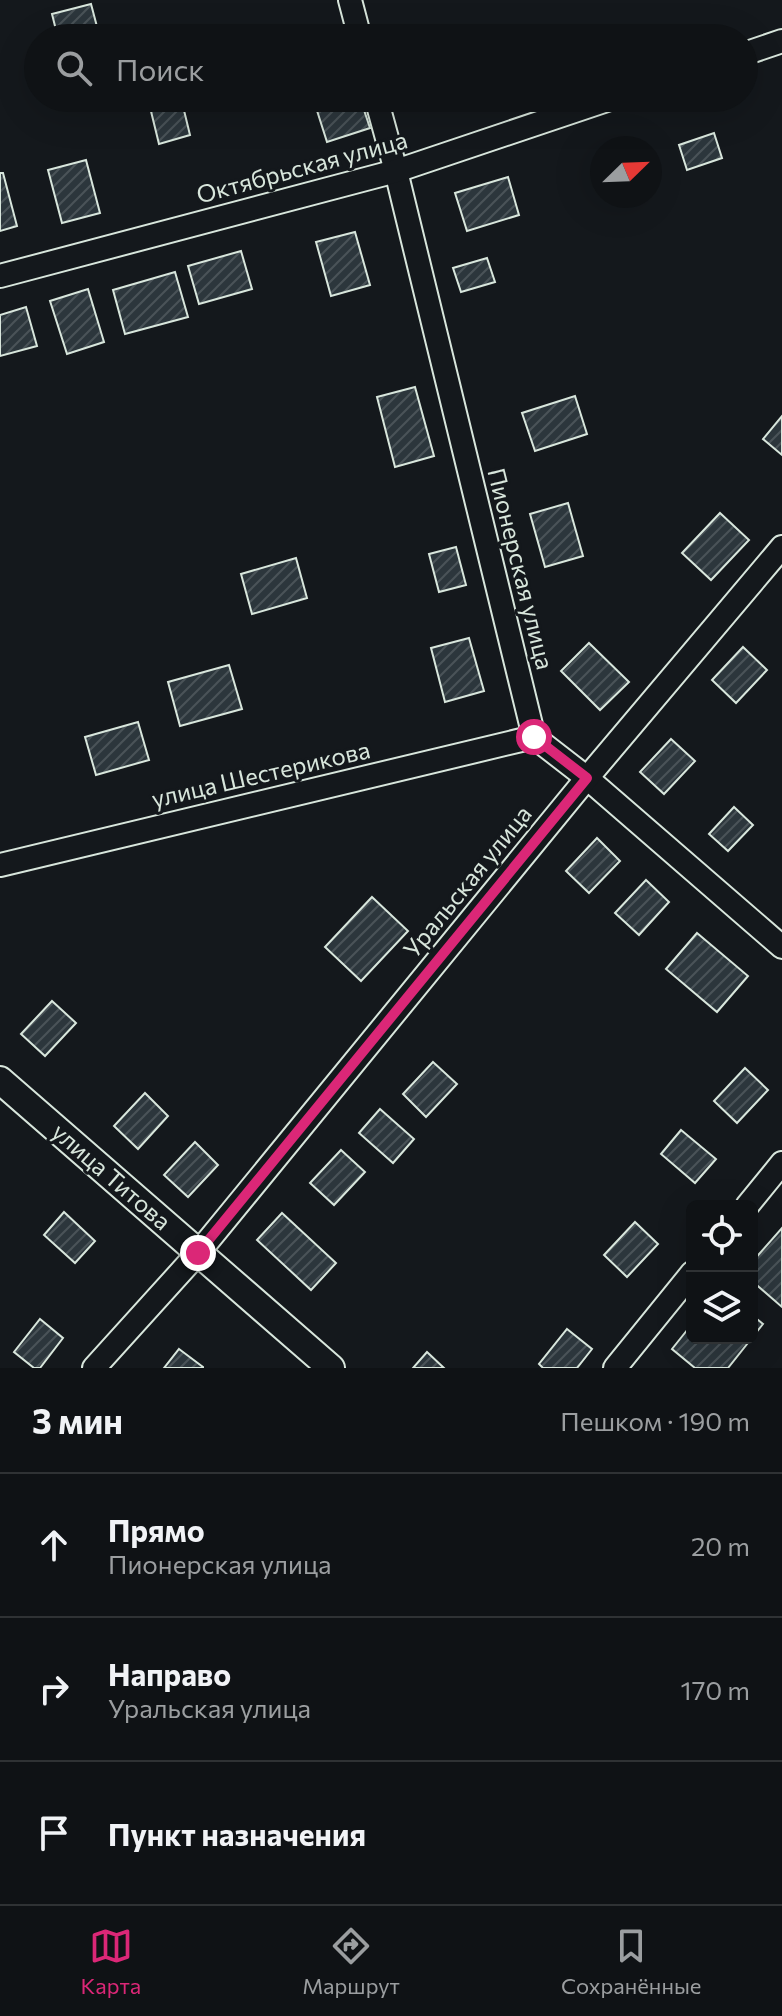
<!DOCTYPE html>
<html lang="ru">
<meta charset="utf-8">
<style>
:root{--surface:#0f1215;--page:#1d2022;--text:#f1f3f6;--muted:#9b9ea0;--line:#2f3234;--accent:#db2777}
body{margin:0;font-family:Commissioner,sans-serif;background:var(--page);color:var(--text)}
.controls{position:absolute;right:24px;bottom:24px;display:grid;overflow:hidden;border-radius:12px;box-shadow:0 8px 32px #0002}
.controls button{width:72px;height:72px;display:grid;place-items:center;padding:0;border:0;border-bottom:2px solid var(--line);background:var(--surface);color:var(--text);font:40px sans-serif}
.compass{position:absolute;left:590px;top:136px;width:72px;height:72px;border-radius:50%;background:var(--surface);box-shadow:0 8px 32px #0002;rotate:67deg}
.stop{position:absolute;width:24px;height:24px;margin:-18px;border:6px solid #db2777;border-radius:50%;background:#fff}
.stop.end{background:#db2777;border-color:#fff;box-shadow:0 2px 8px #0008}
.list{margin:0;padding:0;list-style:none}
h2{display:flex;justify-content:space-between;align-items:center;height:104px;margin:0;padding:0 32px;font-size:34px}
h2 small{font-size:26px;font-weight:400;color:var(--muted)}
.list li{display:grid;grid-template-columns:52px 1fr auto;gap:24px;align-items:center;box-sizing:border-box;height:144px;padding:0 32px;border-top:2px solid var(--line)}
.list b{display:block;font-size:30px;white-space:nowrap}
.list p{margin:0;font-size:26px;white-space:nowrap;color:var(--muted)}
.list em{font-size:26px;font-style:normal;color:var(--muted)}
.icon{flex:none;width:44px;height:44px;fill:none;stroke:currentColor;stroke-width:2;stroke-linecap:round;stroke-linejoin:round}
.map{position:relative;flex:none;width:782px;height:1368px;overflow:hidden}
.search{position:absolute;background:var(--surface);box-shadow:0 8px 32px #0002;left:24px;right:24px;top:24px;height:88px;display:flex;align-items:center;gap:20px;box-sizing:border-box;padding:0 28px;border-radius:44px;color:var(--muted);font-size:30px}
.sheet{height:536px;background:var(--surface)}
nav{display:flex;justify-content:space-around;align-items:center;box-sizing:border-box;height:112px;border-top:2px solid var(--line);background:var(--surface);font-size:22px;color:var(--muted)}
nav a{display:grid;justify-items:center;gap:4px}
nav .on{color:var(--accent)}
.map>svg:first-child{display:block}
</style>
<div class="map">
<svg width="782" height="1368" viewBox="0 0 782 1368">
<defs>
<pattern id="building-hatch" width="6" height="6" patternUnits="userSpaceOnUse" patternTransform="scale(2)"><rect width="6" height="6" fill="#2c363c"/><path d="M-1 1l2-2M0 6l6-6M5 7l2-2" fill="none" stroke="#4a5358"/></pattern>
</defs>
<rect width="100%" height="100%" fill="#14181c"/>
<!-- building -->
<g fill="url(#building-hatch)" stroke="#d8e6dc" stroke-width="2">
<path d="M91,4L100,38H58L52,14Z"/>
<path d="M153,98H181L190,135L159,144L148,99Z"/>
<path d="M313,98H360L370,128L327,142Z"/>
<path d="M714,133L722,158L687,170L679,145Z"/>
<path d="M86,160L100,213L62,223L48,170Z"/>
<path d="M0,173H3L17,226L0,231Z"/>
<path d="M508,177L519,215L467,231L455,193Z"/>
<path d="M355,232L370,285L331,296L316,242Z"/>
<path d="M241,251L252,289L199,304L188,266Z"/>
<path d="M487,258L495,282L461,292L453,268Z"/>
<path d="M175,272L188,317L125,334L113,290Z"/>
<path d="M88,289L104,342L67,354L50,301Z"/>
<path d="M26,307L37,346L0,356V315Z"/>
<path d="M415,387L434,456L395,467L377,397Z"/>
<path d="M575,396L587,434L535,451L522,413Z"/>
<path d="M782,416V455L763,439Z"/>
<path d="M568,503L583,556L545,567L530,514Z"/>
<path d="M720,513L749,540L711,580L682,553Z"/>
<path d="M456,547L466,585L439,592L429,554Z"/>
<path d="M296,558L307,598L252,614L241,574Z"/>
<path d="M469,638L484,691L445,702L431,648Z"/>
<path d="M589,643L629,682L600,710L561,671Z"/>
<path d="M743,647L767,670L736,703L712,680Z"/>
<path d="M229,665L242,709L180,726L168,682Z"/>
<path d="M138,722L149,760L96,775L85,737Z"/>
<path d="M671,739L695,761L664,794L640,772Z"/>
<path d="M734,807L753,825L728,851L709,834Z"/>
<path d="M597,838L620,861L589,893L566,871Z"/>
<path d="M646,880L669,902L639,935L615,913Z"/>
<path d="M372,897L408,931L361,981L325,947Z"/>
<path d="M697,933L748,976L717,1012L666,969Z"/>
<path d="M52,1001L76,1023L45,1056L21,1034Z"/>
<path d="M433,1062L457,1084L426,1117L403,1094Z"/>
<path d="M745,1068L768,1090L737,1123L714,1101Z"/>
<path d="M145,1093L168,1116L138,1149L114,1126Z"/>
<path d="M380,1109L414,1139L393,1163L359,1133Z"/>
<path d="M681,1130L716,1159L695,1183L661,1154Z"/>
<path d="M195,1142L218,1165L188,1197L164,1175Z"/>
<path d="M341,1150L365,1172L334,1205L310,1183Z"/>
<path d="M64,1212L95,1241L75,1263L44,1235Z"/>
<path d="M282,1213L336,1263L311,1290L257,1240Z"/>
<path d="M635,1222L658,1244L627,1277L604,1255Z"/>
<path d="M782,1228V1307L752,1281V1262Z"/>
<path d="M752,1315L763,1324L728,1368H695L672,1349L692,1324V1338H752Z"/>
<path d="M40,1319L63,1338L40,1368H34L14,1352Z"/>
<path d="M567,1329L592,1349L577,1368H543L539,1364Z"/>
<path d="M179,1349L203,1367V1368H164Z"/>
<path d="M427,1352L444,1368H413Z"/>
</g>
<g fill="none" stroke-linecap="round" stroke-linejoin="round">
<!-- minor casing -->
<g stroke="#d8e6dc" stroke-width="26">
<g id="minor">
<path d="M350,0L360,38"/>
<path d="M744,54L782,41"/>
<path d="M376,98L396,171L534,737L587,778L782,947"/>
<path d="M0,276L396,171L613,98"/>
<path d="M0,865L534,737"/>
<path d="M747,1206L782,1163"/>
<path d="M94,1368L198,1253L587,778L782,547"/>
<path d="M615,1368L692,1273"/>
</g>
</g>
<!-- tertiary casing -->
<g stroke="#d8e6dc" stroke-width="30">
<path id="tertiary" d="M0,1080L331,1368"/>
</g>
<!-- minor -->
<use href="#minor" stroke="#14181c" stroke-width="22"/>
<!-- tertiary -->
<use href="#tertiary" stroke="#14181c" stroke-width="26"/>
</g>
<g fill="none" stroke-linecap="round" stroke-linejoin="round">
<!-- route -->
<path stroke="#db2777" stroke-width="10" d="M198,1253L587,778L534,737"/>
</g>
<g text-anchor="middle" stroke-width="6" stroke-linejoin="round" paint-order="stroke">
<!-- street labels -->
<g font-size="24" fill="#d8e6dc" stroke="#14181c">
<text transform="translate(302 168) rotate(-15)" y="8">Октябрьская улица</text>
<text transform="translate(520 569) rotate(76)" y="8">Пионерская улица</text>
<text transform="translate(261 775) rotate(-13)" y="8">улица Шестерикова</text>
<text transform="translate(468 882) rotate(-51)" y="8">Уральская улица</text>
<text transform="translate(111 1177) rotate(41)" y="8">улица Титова</text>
</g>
</g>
</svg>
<div class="controls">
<button><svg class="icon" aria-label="locate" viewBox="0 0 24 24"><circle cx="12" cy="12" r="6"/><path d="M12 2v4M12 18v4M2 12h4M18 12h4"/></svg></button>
<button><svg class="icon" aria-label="layers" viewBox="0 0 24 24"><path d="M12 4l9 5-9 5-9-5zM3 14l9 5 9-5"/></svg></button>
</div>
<svg class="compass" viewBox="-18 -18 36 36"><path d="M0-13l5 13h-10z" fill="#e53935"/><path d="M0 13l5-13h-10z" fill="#9b9ea0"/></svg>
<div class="stop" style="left:534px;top:737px"></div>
<div class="stop end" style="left:198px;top:1253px"></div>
<div class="search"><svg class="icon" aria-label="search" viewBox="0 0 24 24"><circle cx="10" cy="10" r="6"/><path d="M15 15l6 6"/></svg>Поиск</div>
</div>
<section class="sheet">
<h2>3 мин<small>Пешком · 190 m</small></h2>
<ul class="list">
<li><svg class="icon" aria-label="ahead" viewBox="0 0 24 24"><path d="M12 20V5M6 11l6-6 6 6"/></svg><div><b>Прямо</b><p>Пионерская улица</p></div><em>20 m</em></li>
<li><svg class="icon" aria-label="right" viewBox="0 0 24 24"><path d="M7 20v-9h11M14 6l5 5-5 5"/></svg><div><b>Направо</b><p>Уральская улица</p></div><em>170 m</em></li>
<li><svg class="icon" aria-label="arrive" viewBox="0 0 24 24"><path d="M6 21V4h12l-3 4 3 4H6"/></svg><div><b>Пункт назначения</b></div></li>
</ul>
</section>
<nav>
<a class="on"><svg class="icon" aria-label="map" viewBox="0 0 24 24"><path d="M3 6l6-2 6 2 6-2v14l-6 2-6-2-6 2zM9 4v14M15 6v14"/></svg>Карта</a>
<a><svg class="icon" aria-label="directions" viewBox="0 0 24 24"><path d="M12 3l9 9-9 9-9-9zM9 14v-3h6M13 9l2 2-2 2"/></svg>Маршрут</a>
<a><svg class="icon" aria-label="saved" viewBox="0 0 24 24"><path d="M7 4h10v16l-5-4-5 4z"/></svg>Сохранённые</a>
</nav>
